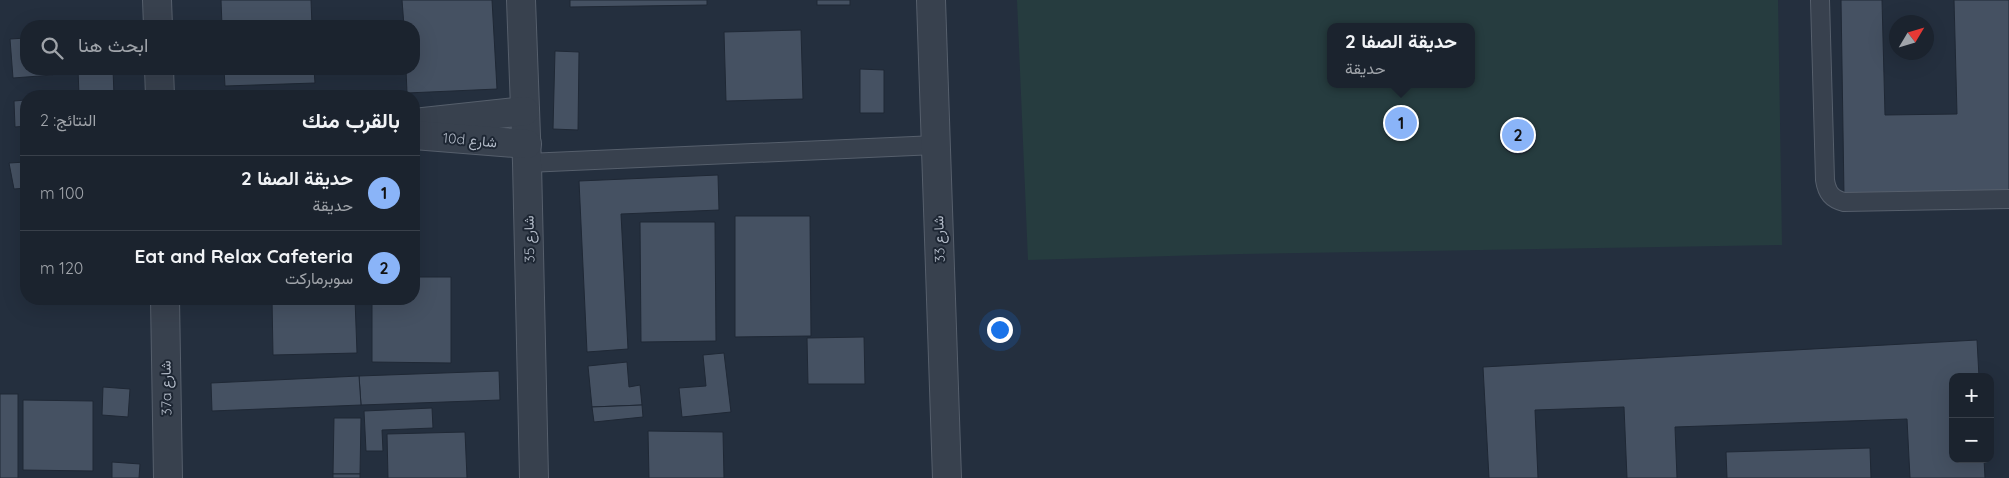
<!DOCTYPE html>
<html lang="ar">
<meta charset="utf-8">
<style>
:root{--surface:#1b232e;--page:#242b36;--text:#f1f3f6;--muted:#a0a4aa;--line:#39404a;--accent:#8ab4f8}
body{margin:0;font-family:Quicksand,Vazirmatn,sans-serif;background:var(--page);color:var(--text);direction:rtl}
.controls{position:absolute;right:15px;bottom:15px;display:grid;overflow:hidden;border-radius:10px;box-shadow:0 5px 20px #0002}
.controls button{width:45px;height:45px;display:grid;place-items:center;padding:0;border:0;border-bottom:1px solid var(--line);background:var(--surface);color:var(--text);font:25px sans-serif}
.compass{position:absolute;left:1889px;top:15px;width:45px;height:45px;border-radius:50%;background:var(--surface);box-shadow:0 5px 20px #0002;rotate:52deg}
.you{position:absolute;left:999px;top:329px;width:18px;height:18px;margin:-12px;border:4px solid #fff;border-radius:50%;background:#1a73e8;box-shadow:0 0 0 8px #1a73e833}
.badge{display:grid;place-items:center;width:32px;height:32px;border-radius:50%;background:var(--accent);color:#111;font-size:16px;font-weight:700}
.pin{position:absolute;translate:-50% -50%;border:2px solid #fff;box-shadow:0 1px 5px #0006}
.popup{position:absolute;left:1327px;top:23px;width:148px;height:65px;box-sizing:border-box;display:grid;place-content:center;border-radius:10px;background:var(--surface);filter:drop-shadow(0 1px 4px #0005);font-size:16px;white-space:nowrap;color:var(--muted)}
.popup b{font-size:19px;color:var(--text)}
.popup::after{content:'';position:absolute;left:50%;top:100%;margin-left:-10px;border:10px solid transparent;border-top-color:var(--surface)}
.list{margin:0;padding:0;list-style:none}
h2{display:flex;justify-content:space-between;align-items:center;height:65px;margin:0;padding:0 20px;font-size:21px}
h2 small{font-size:16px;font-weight:400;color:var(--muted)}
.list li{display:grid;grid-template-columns:32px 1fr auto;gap:15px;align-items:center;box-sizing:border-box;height:75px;padding:0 20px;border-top:1px solid var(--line)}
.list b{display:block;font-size:19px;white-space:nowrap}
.list p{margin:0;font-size:16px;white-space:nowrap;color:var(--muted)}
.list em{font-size:16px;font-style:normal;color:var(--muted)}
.icon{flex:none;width:28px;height:28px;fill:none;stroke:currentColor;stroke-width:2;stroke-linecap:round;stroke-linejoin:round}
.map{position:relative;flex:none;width:2009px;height:478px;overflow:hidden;direction:ltr}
.search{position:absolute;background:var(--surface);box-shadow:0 5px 20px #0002;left:20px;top:20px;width:400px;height:55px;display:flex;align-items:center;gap:12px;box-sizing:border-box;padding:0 18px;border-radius:20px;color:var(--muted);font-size:19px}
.panel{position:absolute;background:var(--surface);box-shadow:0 5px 20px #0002;left:20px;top:90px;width:400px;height:215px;border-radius:20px;direction:rtl}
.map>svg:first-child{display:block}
</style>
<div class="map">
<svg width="2009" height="478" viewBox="0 0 2009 478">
<rect width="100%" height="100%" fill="#242f3e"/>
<!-- green -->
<path fill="#263c3f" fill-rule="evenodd" d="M1017,0H1778L1782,245L1241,254L1028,260ZM1331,27H1471V84H1331Z"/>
<!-- building -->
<g fill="#455162" stroke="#1f2835">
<path d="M221,0H311L312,26H222Z"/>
<path d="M402,0H492L497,89L407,93L406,69H414V26H404Z"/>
<path d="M570,0H707V5L570,7Z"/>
<rect x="817" y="0" width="33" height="5"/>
<path d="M1841,0H1882L1885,115L1957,114L1954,0H2009V194L1844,196Z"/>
<path d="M801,30L803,99L726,101L724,32Z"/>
<path d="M26,38V69H53V75L13,78L10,39Z"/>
<path d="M555,51L579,52L578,130L553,129Z"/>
<path d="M78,69H113L114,96H79Z"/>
<path d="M224,69H314L315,83L225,86Z"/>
<path d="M860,69L884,70V113H860Z"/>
<path d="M26,100V126L15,127L14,101Z"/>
<circle cx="1518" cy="136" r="18"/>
<path d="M26,162V188L14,189L9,163Z"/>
<path d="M718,175L719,210L621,214L628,349L587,352L579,181Z"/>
<path d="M735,216H810L811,336L735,337Z"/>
<path d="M640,222H715L716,341L641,342Z"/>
<path d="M414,277H451V363L372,362V299H414Z"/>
<path d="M272,299H355L357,353L273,355Z"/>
<path d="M864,337L865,384H808L807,338Z"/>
<path d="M1977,340L1979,377H1953V459H1984L1985,478H1910L1907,419L1675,427L1677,478H1627L1624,407L1535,410L1538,478H1489L1483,367Z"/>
<path d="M724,353L731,412L682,417L679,388L706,386L703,355Z"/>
<path d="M627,362L629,387L640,385L642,405L592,407L588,366Z"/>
<path d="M499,371L500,400L361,405L359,376Z"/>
<path d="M359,376L361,405L212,411L211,383Z"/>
<path d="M103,387L130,389L128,417L102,415Z"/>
<rect x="0" y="394" width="18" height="84"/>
<path d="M23,400L93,401V471L23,470Z"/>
<path d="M642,405L643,417L594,422L592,407Z"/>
<path d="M432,408L433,428L382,430L383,451H366L364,411Z"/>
<path d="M334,418H361L360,474H333Z"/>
<path d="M648,431L723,432L724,478H649Z"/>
<path d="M465,432L467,478H388L387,434Z"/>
<path d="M1870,448L1871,478H1727L1726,452Z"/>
<path d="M112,462L140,464L139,478H112Z"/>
<rect x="333" y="474" width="27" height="4"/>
</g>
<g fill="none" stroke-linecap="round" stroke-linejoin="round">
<!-- service casing -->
<g stroke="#565f6c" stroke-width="20">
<g id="service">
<path d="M1820,0L1825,180C1827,193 1832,199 1844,202L2009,199"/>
<path d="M527,163L936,145"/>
</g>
</g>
<!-- minor casing -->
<g stroke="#565f6c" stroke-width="30">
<g id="minor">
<path d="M157,0L158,26"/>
<path d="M521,0L527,163L534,478"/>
<path d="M931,0L947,478"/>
<path d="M159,69L160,96"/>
<path d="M414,123L525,111"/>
<path d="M414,135L527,144"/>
<path d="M165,299L168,478"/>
</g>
</g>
<!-- service -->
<use href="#service" stroke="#38414e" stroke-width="18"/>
<!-- minor -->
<use href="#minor" stroke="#38414e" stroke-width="28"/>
</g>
<g text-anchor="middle" stroke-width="4" stroke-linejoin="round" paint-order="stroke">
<!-- street labels -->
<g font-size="14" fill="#b4bcc9" stroke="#1d2633">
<text transform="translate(470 140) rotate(5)" y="5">10d شارع</text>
<text transform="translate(529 239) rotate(-91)" y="5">شارع 35</text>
<text transform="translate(939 239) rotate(-92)" y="5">شارع 33</text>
<text transform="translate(166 388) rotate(-91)" y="5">37a شارع</text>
</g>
</g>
</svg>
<div class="controls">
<button>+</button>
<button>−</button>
</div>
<svg class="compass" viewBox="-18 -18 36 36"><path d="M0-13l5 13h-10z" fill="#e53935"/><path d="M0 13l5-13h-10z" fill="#a0a4aa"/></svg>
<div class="you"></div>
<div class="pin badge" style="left:1401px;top:123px">1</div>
<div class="popup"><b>حديقة الصفا 2</b>حديقة</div>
<div class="pin badge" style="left:1518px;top:135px">2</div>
<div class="search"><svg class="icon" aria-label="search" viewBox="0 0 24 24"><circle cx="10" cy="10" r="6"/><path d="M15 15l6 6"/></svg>ابحث هنا</div>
<section class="panel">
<h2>بالقرب منك<small>النتائج: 2</small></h2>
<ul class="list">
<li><span class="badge">1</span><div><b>حديقة الصفا 2</b><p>حديقة</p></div><em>100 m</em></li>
<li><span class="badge">2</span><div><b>Eat and Relax Cafeteria</b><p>سوبرماركت</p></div><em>120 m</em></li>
</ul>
</section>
</div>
